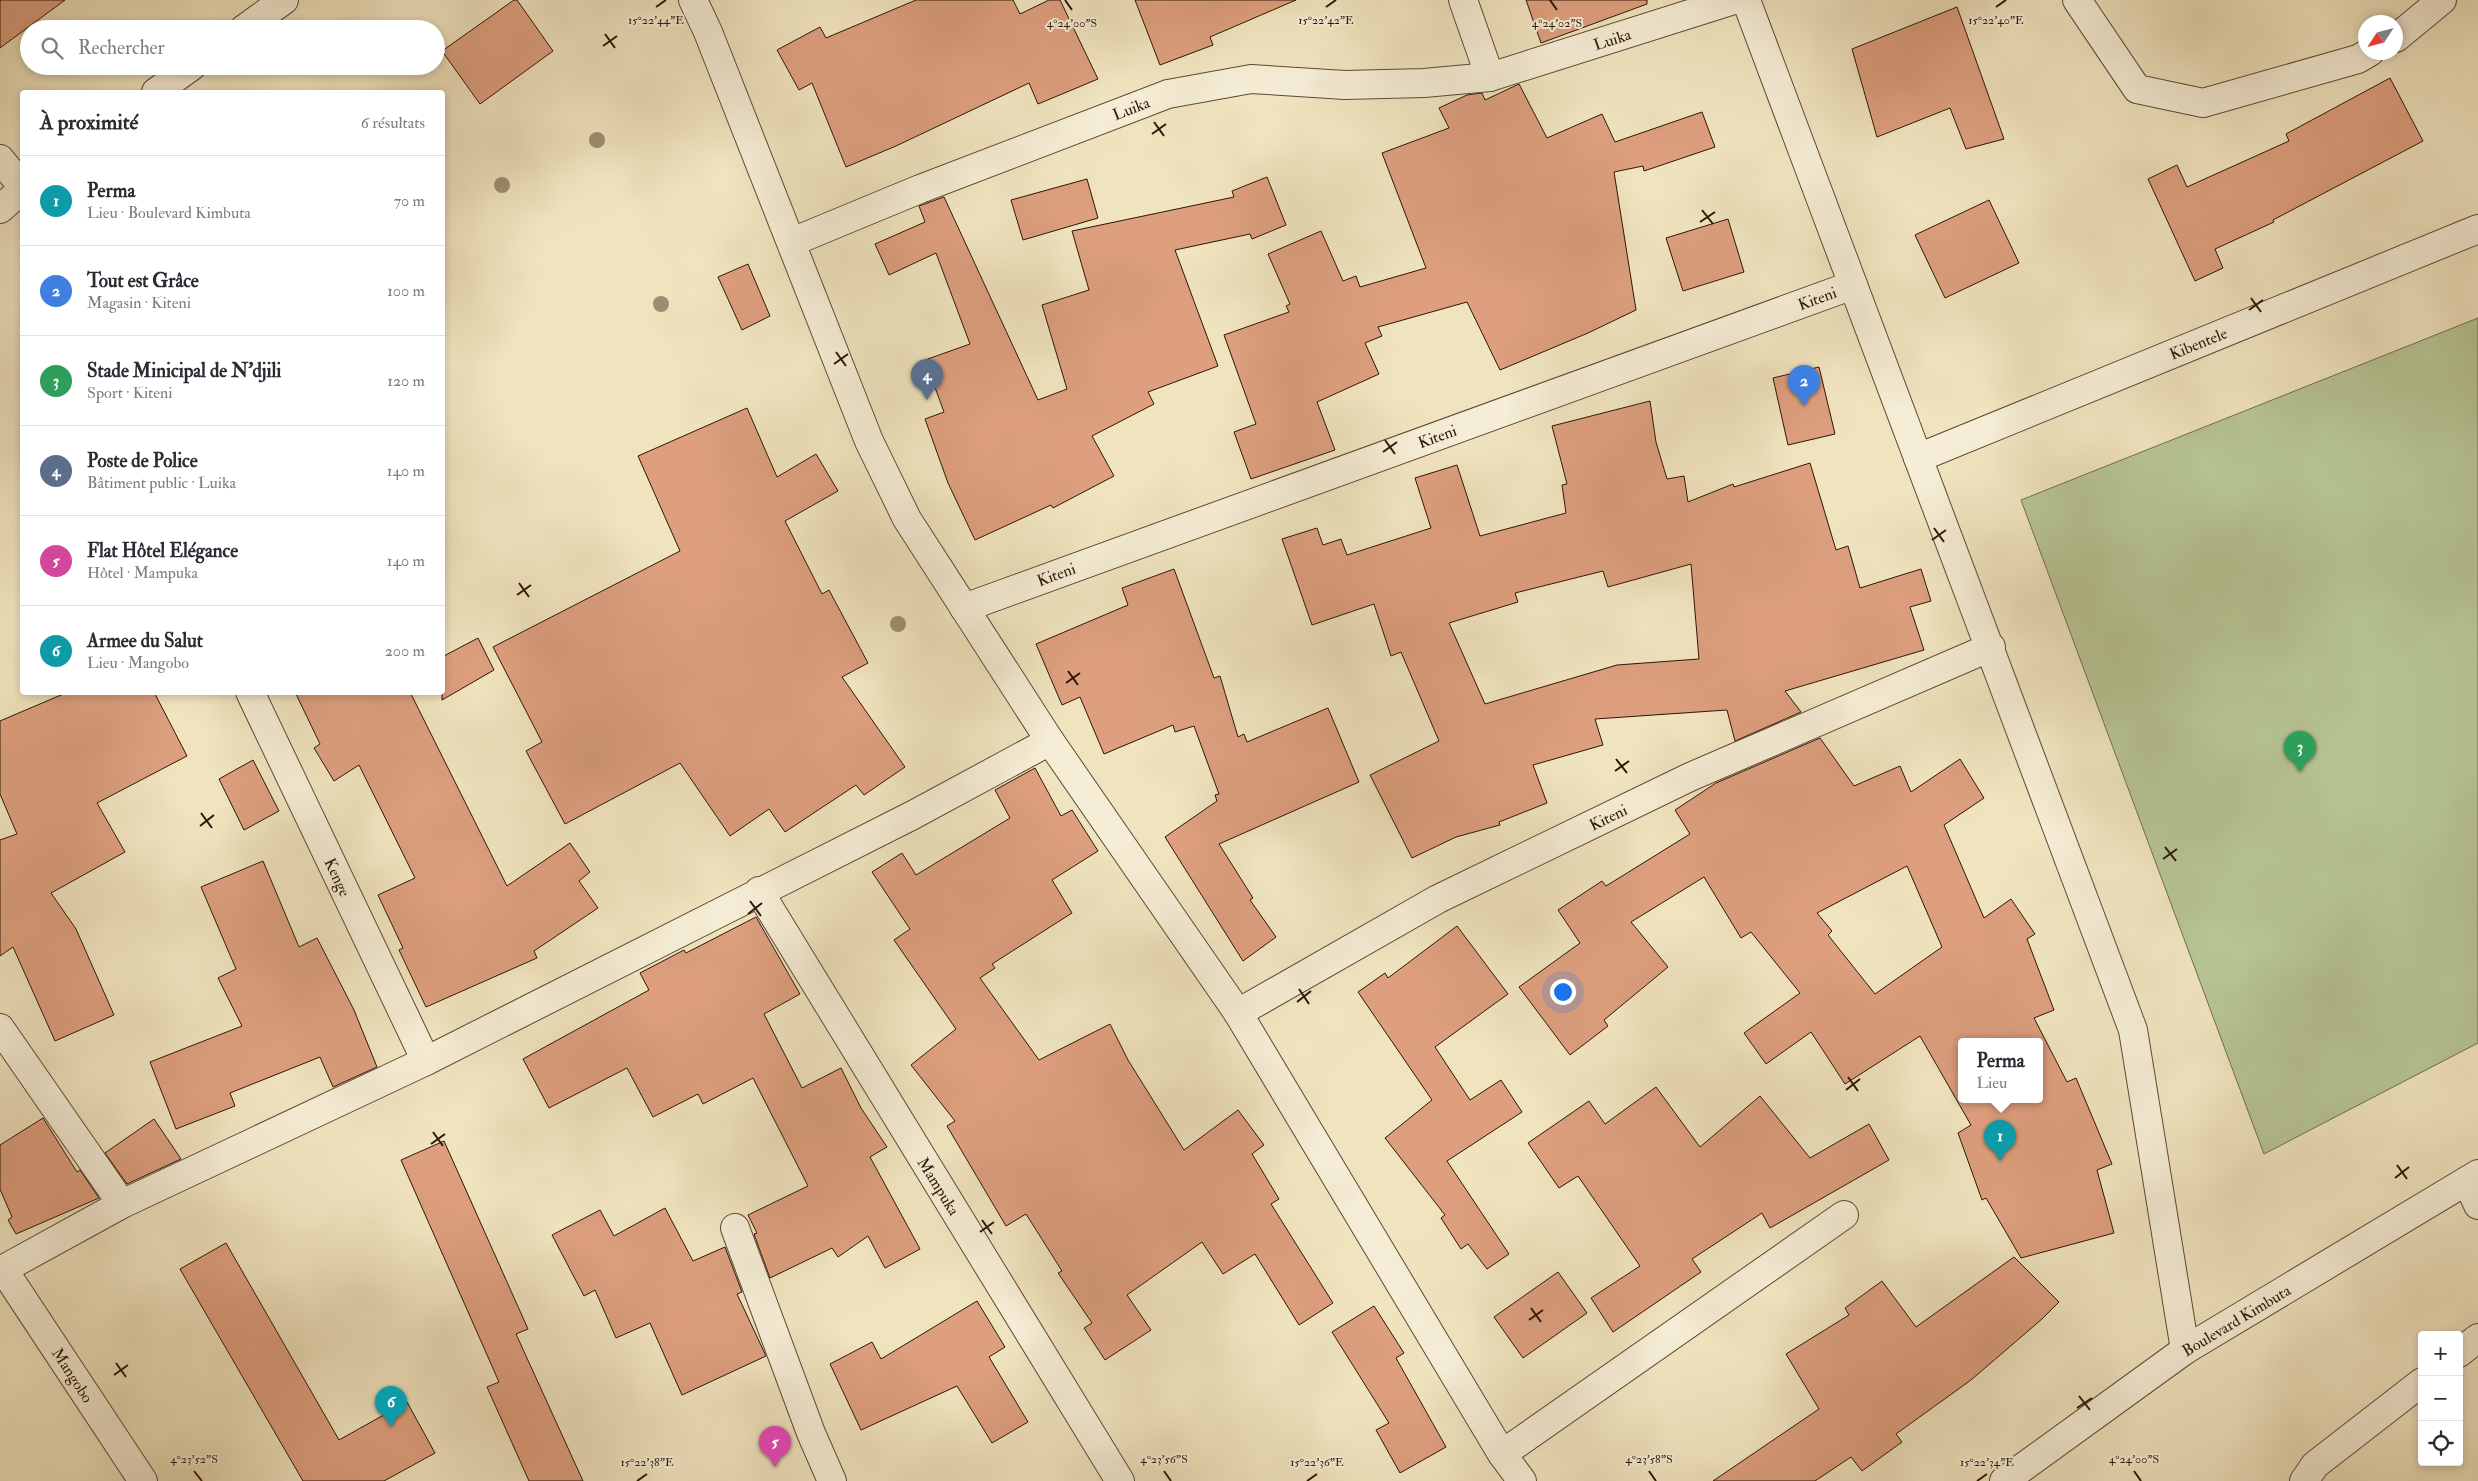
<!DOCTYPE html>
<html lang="fr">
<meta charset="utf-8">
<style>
:root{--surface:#fff;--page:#f7f7f7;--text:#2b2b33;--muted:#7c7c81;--line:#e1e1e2;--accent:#8f2418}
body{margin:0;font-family:"IM FELL Double Pica",serif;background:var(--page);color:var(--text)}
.controls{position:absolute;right:15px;bottom:15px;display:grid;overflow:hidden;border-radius:5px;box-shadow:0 2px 8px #0003}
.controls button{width:45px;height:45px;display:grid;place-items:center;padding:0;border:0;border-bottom:1px solid var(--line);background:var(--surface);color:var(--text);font:25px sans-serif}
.compass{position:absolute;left:2358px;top:15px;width:45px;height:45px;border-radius:50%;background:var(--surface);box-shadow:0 2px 8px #0003;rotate:234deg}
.you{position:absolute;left:1562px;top:991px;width:18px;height:18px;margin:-12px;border:4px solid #fff;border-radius:50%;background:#1a73e8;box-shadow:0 0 0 8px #1a73e833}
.badge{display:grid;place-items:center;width:32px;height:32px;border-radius:50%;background:var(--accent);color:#fff;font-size:16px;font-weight:700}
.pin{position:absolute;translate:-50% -41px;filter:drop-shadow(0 1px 2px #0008)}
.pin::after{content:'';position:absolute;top:26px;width:18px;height:15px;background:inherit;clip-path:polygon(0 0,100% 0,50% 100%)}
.popup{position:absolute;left:1958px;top:1038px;width:85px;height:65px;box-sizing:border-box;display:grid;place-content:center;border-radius:5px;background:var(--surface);filter:drop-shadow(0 1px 4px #0005);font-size:16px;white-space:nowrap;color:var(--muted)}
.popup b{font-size:19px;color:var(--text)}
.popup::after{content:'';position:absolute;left:50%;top:100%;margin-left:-10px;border:10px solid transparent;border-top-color:var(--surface)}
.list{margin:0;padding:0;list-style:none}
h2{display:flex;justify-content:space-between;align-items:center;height:65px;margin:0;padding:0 20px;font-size:21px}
h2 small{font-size:16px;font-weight:400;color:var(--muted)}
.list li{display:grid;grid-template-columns:32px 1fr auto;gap:15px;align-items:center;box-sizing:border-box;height:90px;padding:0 20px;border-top:1px solid var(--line)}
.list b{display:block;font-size:19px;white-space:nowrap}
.list p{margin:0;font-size:16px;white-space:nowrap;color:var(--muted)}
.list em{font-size:16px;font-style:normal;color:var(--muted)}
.icon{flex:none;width:28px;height:28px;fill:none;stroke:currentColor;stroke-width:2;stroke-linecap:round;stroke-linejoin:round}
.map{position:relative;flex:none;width:2478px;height:1481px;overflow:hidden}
.search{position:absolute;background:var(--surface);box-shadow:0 2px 8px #0003;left:20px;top:20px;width:425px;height:55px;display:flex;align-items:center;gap:12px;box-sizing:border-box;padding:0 18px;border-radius:28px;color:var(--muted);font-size:19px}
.panel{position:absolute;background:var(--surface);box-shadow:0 2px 8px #0003;left:20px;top:90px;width:425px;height:605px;border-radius:5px}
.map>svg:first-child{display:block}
</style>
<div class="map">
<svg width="2478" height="1481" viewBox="0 0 2478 1481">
<rect width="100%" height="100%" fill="#f0e4bf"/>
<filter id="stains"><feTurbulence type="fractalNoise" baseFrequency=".004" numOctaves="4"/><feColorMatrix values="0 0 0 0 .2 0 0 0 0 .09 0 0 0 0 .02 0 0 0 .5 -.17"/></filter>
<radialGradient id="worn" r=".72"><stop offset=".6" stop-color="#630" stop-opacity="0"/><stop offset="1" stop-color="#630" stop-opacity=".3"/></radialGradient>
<!-- green -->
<path fill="#b7c594" stroke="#726d4e" d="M2478,318V1043L2264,1154L2021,500Z"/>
<!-- building -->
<g fill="#dd9f7e" stroke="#2e1507" fill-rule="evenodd">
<path d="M0,0H65L0,48Z"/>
<path d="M514,0H517L553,51L480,104L442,51Z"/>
<path d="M916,0H1013L1020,14L1049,0H1060L1098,79L1038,104L1029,83L896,146L846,167L812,83L799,90L777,50L820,27L826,38Z"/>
<path d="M1135,0H1296L1210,37L1213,45L1160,65Z"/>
<path d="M1526,0H1647V4L1541,43Z"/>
<path d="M1957,7L2004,139L1966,149L1950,108L1877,137L1852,49Z"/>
<path d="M2390,78L2423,141L2273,220L2274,222L2215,249L2223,268L2195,281L2148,179L2177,165L2187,187L2289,141L2286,134Z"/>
<path d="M1519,84L1547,138L1602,114L1615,142L1702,112L1715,147L1644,171L1643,166L1614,172L1636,310L1588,333L1500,370L1467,302L1378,327L1382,336L1365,343L1379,374L1317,402L1335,450L1251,479L1234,432L1256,424L1224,335L1289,312L1286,306L1290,304L1268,254L1321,231L1343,281L1356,276L1360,287L1426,268L1382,153L1449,128L1439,108L1467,95L1482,93L1485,100Z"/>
<path d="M1267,177L1286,225L1252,239L1250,234L1175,250L1218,366L1148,392L1154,404L1092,436L1114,476L1053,508L1051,505L975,540L948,483L925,419L944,412L925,360L970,344L936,253L889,275L875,244L925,222L919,206L944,197L1038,400L1067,389L1042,305L1089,290L1072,231L1234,197L1232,191Z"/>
<path d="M1087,179L1098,218L1023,240L1011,200Z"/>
<path d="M1989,200L2019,263L1945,298L1915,235Z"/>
<path d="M1728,219L1744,272L1683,291L1666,238Z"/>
<path d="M748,264L770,316L742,330L718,277Z"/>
<path d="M1819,367L1835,434L1788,445L1773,378Z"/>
<path d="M1650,401L1656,442L1667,479L1684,476L1688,502L1733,484L1734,487L1810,463L1836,550L1848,546L1860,588L1921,569L1931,601L1910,607L1924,650L1785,691L1801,712L1735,741L1727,710L1595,719L1603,745L1533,765L1547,803L1499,822L1500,825L1456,837L1412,858L1370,775L1439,741L1401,652L1391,656L1374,604L1312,625L1282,539L1317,528L1323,545L1341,539L1347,555L1431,528L1415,478L1457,465L1480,536L1566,513L1562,485L1567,484L1552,426ZM1691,564L1699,659L1617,665L1485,704L1449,623L1518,602L1515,593L1603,571L1608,587Z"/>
<path d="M747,408L777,477L816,454L838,491L785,521L822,594L829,590L868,663L842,677L905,767L864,795L856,785L785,832L769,809L730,836L680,763L565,824L526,751L542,742L493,647L680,551L638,456Z"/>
<path d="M1174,569L1214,678L1220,676L1238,737L1244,734L1247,742L1328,708L1359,782L1219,844L1253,898L1250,900L1276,937L1243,961L1165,837L1217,801L1215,795L1219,794L1194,726L1175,732L1173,725L1104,754L1080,697L1062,705L1036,644L1128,605L1122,588Z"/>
<path d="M478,638L494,670L442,700V657Z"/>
<path d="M68,692H154L187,756L97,803L125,852L51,893L76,929L114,1015L55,1041L13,947L0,956V840L17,834L0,794V721Z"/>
<path d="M295,692H410L507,886L570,843L590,872L579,881L598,908L534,951L537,958L426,1007L399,950L403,948L378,895L415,878L359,765L334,781L314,748L320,744Z"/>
<path d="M1820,738L1854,786L1900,766L1911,792L1960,759L1984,798L1944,825L1984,918L2011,899L2035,934L2027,939L2054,1010L2034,1018L2067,1082L2076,1078L2112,1164L2097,1170L2114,1233L2021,1258L1986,1198L1982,1200L1958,1133L1971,1125L1920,1036L1845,1084L1811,1032L1766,1064L1744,1033L1800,993L1751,932L1741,938L1704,877L1631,922L1668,967L1604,1020L1608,1026L1570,1055L1519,987L1580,943L1558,910L1602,881L1606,886L1690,834L1675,810L1716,783ZM1907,866L1942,947L1875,994L1828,935L1832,931L1817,913ZM1961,1042H2039V1100H1961Z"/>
<path d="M253,760L279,811L244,830L219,779Z"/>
<path d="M1035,768L1061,816L1072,810L1098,851L1052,880L1072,913L992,964L995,968L980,978L1039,1060L1110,1024L1128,1060L1184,1150L1238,1110L1264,1145L1252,1154L1279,1199L1271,1204L1333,1303L1299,1325L1255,1254L1223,1274L1202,1242L1127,1295L1151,1330L1105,1360L1084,1328L1092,1323L1058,1273L1062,1271L1026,1214L1006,1226L947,1126L955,1121L911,1065L956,1029L894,940L910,929L872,872L902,853L916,875L1010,818L995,790Z"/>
<path d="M263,861L299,947L317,938L354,1010L377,1067L333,1087L320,1057L230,1093L235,1106L176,1129L150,1062L242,1026L218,978L236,969L201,887Z"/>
<path d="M756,917L800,994L764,1014L802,1088L841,1068L861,1108L887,1147L870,1157L920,1249L885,1268L868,1236L838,1257L832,1248L770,1278L754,1234L757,1233L748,1215L808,1186L753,1078L703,1104L698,1094L653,1117L627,1068L549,1108L523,1059L649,990L640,973L684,950L686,953Z"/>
<path d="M1457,926L1508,994L1435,1047L1470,1100L1501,1080L1522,1112L1447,1161L1509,1254L1487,1269L1468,1244L1461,1249L1441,1218L1445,1215L1385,1138L1432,1100L1358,992L1385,973L1388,978Z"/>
<path d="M1656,1087L1700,1147L1760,1096L1810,1158L1869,1124L1889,1160L1770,1228L1762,1213L1692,1259L1701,1272L1613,1332L1591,1298L1640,1266L1578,1176L1559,1188L1528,1143L1589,1101L1605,1124Z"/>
<path d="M43,1118L77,1172L80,1170L99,1198L16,1234L8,1220L12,1217L0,1189V1145Z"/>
<path d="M154,1119L181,1159L127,1184L105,1153Z"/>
<path d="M444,1141L528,1329L516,1334L583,1481H529L487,1387L499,1382L401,1160Z"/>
<path d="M665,1208L693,1261L725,1247L742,1292L737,1294L766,1356L682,1395L650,1323L616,1338L595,1290L584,1296L552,1235L600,1210L614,1236Z"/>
<path d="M226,1243L339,1440L407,1402L435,1453L384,1481H303L180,1269Z"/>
<path d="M2014,1257L2059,1302L2042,1319L1971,1380L1896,1434L1902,1442L1862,1471L1851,1457L1815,1481H1713L1819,1409L1786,1354L1849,1315L1845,1308L1882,1281L1916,1327Z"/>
<path d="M1558,1272L1587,1313L1523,1358L1494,1317Z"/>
<path d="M977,1301L1005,1347L989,1357L1028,1422L992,1443L957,1386L861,1430L830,1364L872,1342L881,1359Z"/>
<path d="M1374,1306L1404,1353L1396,1358L1446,1447L1400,1473L1376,1430L1389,1423L1332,1332Z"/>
</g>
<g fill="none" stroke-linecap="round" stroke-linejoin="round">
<!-- minor casing -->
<g stroke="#5e4935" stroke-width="30">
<g id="minor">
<path d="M693,0L708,32L869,441L907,519L1050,741L1238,1013L1502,1454L1522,1481"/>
<path d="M1463,0L1490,77"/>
<path d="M1746,0L2133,1030L2185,1350"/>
<path d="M2077,0L2137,89L2203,103L2358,59L2370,52"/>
<path d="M244,29L284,0"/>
<path d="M2396,38L2442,0"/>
<path d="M156,92L192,66"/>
<path d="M0,159L22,186"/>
<path d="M0,209L22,190"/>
<path d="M792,242L920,189L1168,94L1251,79L1345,85L1424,83L1490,77L1734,0"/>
<path d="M1918,458L2478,229"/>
<path d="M964,608L1853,285"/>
<path d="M250,692L426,1061"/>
<path d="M759,891L1120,1481"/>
<path d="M1238,1013L1438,899L1690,777L1991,647"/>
<path d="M0,1028L122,1204"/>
<path d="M2467,1181L2478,1205"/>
<path d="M735,1228L811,1433L832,1481"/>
<path d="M3,1269L143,1481"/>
<path d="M0,1271L122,1204L426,1061L913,815L1050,741"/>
<path d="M2459,1353L2478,1338"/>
<path d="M1502,1454L1844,1215"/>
<path d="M2004,1481L2185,1350L2478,1174"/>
<path d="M2304,1481L2315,1465L2422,1382"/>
</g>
</g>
<!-- minor -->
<use href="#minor" stroke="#f5edd5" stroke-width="28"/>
</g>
<!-- trees -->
<g fill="#9c8f71">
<circle cx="597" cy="140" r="8"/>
<circle cx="502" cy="185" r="8"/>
<circle cx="661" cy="304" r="8"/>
<circle cx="898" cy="624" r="8"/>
</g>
<!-- ticks -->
<path fill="none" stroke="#2e1507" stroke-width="2" d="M1065,0L1072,10M1550,0L1557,10M656,7L666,0M1326,7L1336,0M1996,7L2006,0M605,34L615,48M603,46L617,36M1154,122L1164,136M1152,134L1166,124M1702,210L1713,224M1700,222L1715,212M2251,298L2261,312M2249,310L2263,300M836,352L846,366M834,364L848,354M1385,440L1395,454M1383,452L1397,442M1934,528L1944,542M1932,540L1946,530M519,583L529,597M517,595L531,585M1068,671L1078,685M1066,683L1080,673M1616,759L1627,773M1615,771L1629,761M201,813L212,828M200,826L214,815M2165,847L2176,861M2163,859L2177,849M750,901L761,916M748,914L762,903M1299,989L1309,1004M1297,1002L1311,991M1848,1077L1858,1091M1846,1090L1860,1079M433,1132L443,1146M431,1144L445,1134M2397,1165L2407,1179M2395,1178L2409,1167M982,1220L992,1234M980,1232L994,1222M1531,1308L1541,1322M1529,1320L1543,1310M116,1363L126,1377M114,1375L128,1365M2079,1396L2090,1410M2077,1408L2092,1398M194,1471L202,1481M1164,1471L1171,1481M1649,1471L1656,1481M2134,1471L2141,1481M637,1481L647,1474M1307,1481L1317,1474M1977,1481L1987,1474"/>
<g text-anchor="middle" stroke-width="4" stroke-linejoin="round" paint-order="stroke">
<!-- street labels -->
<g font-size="16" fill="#2e1507" stroke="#f5edd5">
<text transform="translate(1612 39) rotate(-18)" y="6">Luika</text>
<text transform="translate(1131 108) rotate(-21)" y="6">Luika</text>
<text transform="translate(1817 298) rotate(-20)" y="6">Kiteni</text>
<text transform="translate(2198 343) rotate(-22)" y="6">Kibentele</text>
<text transform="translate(1437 436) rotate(-20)" y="6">Kiteni</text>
<text transform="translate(1056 574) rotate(-20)" y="6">Kiteni</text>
<text transform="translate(1608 817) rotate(-26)" y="6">Kiteni</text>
<text transform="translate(338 877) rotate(65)" y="6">Kenge</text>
<text transform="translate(939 1186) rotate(58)" y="6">Mampuka</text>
<text transform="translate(2236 1320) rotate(-31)" y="6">Boulevard Kimbuta</text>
<text transform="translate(73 1375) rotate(57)" y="6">Mangobo</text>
</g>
</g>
<g font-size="12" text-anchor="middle" fill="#2e1507" stroke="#f5edd5" stroke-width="4" stroke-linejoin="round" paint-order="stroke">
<text x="656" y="24">15°22'44"E</text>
<text x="1326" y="24">15°22'42"E</text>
<text x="1996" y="24">15°22'40"E</text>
<text x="1072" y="27">4°24'00"S</text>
<text x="1557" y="27">4°24'02"S</text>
<text x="194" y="1463">4°23'52"S</text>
<text x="1164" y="1463">4°23'56"S</text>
<text x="1649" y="1463">4°23'58"S</text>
<text x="2134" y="1463">4°24'00"S</text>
<text x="647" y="1466">15°22'38"E</text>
<text x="1317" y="1466">15°22'36"E</text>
<text x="1987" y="1466">15°22'34"E</text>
</g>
<rect width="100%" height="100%" filter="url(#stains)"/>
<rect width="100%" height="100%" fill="url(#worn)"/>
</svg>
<div class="controls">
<button>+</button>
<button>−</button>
<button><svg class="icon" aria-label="locate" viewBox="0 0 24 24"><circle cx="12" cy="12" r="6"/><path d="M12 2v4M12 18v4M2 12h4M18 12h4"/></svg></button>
</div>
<svg class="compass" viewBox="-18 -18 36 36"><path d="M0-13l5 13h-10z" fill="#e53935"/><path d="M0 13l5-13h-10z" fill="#7c7c81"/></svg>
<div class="you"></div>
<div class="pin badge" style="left:2000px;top:1161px;background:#0f9aa8">1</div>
<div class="popup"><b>Perma</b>Lieu</div>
<div class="pin badge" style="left:1804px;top:406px;background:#3f7fe0">2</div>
<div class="pin badge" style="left:2300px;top:772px;background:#2e9e5b">3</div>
<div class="pin badge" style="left:927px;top:400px;background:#5c6f8a">4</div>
<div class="pin badge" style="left:775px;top:1467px;background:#d1479c">5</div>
<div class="pin badge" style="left:391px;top:1427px;background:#0f9aa8">6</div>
<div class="search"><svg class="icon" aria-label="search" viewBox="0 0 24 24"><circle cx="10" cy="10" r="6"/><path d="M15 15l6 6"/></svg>Rechercher</div>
<section class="panel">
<h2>À proximité<small>6 résultats</small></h2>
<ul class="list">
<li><span class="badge" style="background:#0f9aa8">1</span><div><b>Perma</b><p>Lieu · Boulevard Kimbuta</p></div><em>70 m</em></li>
<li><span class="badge" style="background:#3f7fe0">2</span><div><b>Tout est Grâce</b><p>Magasin · Kiteni</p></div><em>100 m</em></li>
<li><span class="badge" style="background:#2e9e5b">3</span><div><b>Stade Minicipal de N'djili</b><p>Sport · Kiteni</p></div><em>120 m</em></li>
<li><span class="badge" style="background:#5c6f8a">4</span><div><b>Poste de Police</b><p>Bâtiment public · Luika</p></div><em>140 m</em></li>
<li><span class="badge" style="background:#d1479c">5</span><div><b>Flat Hôtel Elégance</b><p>Hôtel · Mampuka</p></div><em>140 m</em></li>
<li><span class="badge" style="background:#0f9aa8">6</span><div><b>Armee du Salut</b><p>Lieu · Mangobo</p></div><em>200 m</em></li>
</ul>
</section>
</div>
